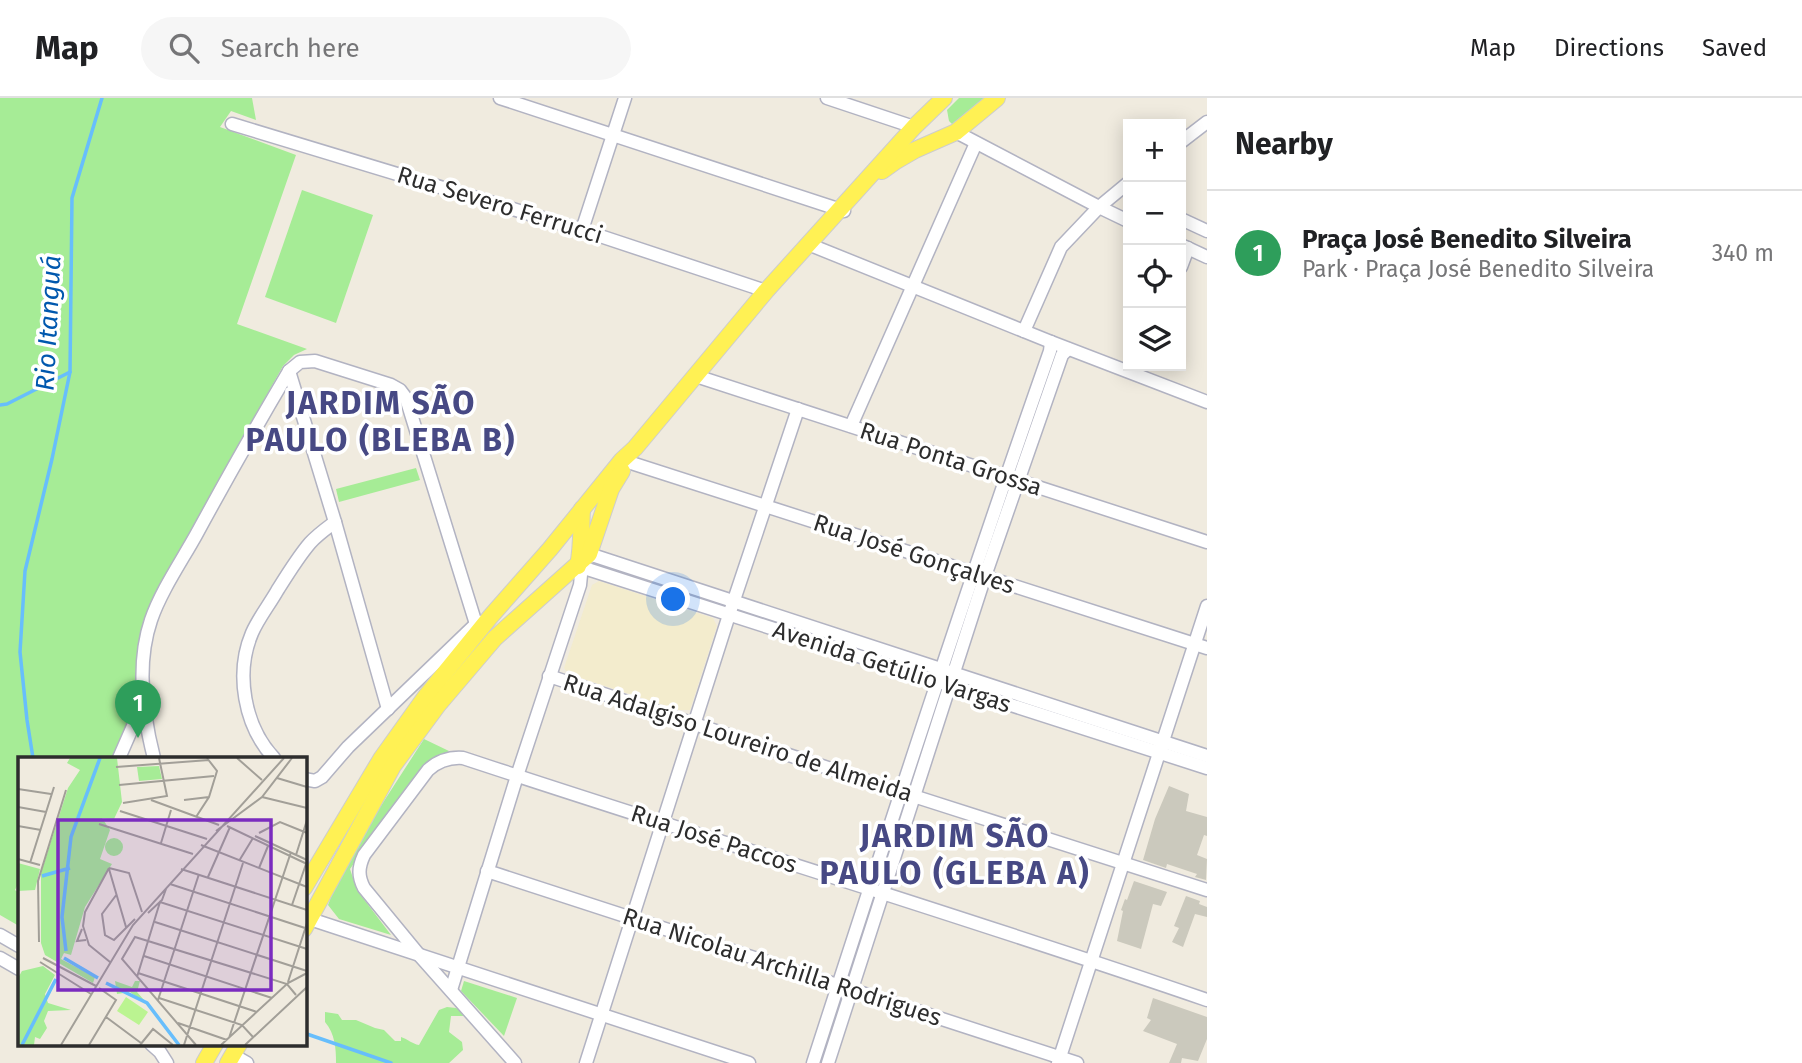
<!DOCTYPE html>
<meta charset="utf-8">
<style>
:root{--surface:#fff;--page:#f6f6f6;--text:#202124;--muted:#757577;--line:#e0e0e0;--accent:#0b8043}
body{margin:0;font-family:"Fira Sans",sans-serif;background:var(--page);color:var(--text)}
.controls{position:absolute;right:21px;top:21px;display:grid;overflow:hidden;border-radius:0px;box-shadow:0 4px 18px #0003}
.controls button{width:63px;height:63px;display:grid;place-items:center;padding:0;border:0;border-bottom:2px solid var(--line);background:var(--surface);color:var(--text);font:35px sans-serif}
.you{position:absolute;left:674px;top:502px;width:24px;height:24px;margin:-18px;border:5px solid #fff;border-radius:50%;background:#1a73e8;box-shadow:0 0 0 10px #1a73e833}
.badge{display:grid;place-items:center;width:46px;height:46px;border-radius:50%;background:var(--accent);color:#fff;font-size:23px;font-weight:700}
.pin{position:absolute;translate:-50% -58px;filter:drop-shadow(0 2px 4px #0008)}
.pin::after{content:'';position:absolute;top:37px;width:24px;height:21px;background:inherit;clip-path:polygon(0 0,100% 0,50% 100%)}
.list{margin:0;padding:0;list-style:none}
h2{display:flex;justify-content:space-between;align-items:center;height:91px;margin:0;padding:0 28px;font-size:30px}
h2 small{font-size:23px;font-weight:400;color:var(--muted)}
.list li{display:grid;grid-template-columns:46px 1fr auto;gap:21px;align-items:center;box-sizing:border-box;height:126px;padding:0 28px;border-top:2px solid var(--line)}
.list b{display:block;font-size:26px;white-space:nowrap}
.list p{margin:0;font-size:23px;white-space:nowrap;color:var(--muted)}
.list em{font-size:23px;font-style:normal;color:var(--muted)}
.icon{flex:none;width:38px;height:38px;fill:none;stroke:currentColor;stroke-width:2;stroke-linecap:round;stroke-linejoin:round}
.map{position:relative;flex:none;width:1207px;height:965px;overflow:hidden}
header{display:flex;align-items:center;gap:42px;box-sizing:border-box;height:98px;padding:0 35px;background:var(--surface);border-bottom:2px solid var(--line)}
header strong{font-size:33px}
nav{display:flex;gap:38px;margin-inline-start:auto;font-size:24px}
.search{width:490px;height:63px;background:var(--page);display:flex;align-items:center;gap:18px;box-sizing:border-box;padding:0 24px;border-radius:38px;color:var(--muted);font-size:26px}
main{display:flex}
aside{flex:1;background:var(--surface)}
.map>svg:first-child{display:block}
</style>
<header>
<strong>Map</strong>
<div class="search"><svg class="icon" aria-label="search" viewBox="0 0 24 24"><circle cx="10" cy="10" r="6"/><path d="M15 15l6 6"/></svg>Search here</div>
<nav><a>Map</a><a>Directions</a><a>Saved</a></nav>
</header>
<main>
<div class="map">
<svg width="1207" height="965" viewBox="0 0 1207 965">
<rect width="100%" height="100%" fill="#f0ebdf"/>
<!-- education -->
<path fill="#f3eccd" d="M599,483L713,520L717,528L690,612H679L577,579L569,577L564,570L592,487Z"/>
<!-- green -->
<g fill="#a6ec96">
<path d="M0,0H252L256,22L231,13L220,29L296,57L237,226L307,251L294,257L283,268L155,496L141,536L138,601L114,660H19V784L15,792L19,795V828L0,817Z"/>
<path d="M959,0H988L954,28L949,23L947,12Z"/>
<path d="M302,92L373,117L336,225L265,199Z"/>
<path d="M416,370L420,382L339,404L336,391Z"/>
<path d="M424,641L449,653L429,665L408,687L350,771L357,792L391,837L339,821L328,807L344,765Z"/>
<path d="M464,883L517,900L504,938L461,893Z"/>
<path d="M447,909L456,910L462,913L463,918H451L449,934L462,944L463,952L449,965H336C336,950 335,936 325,924V914L338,916L342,922H356L375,930L384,932L395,943H401V939C408,941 412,946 419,947L439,912Z"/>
</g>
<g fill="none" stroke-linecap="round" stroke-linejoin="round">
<!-- stream -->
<g stroke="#67befc" stroke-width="3.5">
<path d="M0,307L7,306L70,274"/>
<path d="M33,660L27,622L20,554L25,473L52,361L70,274L72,100L102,0"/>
<path d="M304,935L391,965"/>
</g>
</g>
<!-- building -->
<g fill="#cbc9bd">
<path d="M1169,688L1189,696L1186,713L1207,719V738L1204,737L1197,757L1207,761L1206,782L1195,779L1197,776L1167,766L1166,770L1143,762L1155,721Z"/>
<path d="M1134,783L1167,794L1161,808L1153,806L1141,851L1117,843L1123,813L1121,812L1125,801L1127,802Z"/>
<path d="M1186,798L1200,803L1199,806L1207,809V819L1195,816L1183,849L1172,844L1179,830L1174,828Z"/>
<path d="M1153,900L1207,919V941L1198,963L1182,960L1181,965H1169L1177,946L1143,933L1151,922L1147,920Z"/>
</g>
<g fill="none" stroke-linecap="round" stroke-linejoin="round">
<!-- minor casing -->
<g stroke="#b2b3c2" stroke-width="15">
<g id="minor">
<path d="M500,0L844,113"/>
<path d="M827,0L914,29"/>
<path d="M232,26L582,132L766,193"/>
<path d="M956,34L1099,109L1128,123"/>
<path d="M1181,44L1207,24"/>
<path d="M1181,121L1207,133"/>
<path d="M582,132L625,0"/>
<path d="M808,146L1051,244L1207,304"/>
<path d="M1181,147L1207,159"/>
<path d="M1181,169L1188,150"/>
<path d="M1024,233L1061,149L1099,109L1128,85"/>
<path d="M289,273L335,424L388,611"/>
<path d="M696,278L1207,444"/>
<path d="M851,328L976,45"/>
<path d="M622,362L1207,550"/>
<path d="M589,456L1207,658"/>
<path d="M578,468L1207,670"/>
<path d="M549,578L904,695L1207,792"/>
<path d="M119,660L144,603"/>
<path d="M154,660C143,617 136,566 151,522C161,493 181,464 196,437C226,382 257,327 289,273L300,264L315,263L391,287L400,292L406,300L476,526"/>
<path d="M274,660C244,628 235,575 252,535C258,521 269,507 277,493C287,477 298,459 310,445C317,437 327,430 335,424"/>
<path d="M304,681L315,683L322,679L348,649L476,526L480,524"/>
<path d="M487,773L1077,965"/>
<path d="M310,821L749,965"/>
<path d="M0,837L19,848"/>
<path d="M0,860L19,871"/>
<path d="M451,892L517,678L580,487L581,477L578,468"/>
<path d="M151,946L160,954L167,965"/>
<path d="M233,957L247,965"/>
<path d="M515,965L420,858L364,790C358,778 358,770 364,757L428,672C438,663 450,659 463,660C711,742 960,817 1207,902"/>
<path d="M586,965L729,517L798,311"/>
<path d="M813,965C890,727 967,489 1050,253L1051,244"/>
<path d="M828,965L985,478L1062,257L1068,251"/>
<path d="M1058,965L1207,508"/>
</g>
</g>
<!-- major casing -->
<g stroke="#cdcdcd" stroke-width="18">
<g id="major">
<path d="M882,73L896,63L915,52L956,34L997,0"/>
<path d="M578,468C582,449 581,430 582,411"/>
<path d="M304,790L381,661L426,598L491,518L550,451L622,362L635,350L766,193L914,29L944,0"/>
<path d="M304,831L393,668L438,607L495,540L589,456L611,391L622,373"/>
<path d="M204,965L215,946"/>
<path d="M228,965L239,946"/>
</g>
</g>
<!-- minor -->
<use href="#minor" stroke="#fff" stroke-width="12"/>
<!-- major -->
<use href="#major" stroke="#fff154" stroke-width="16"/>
</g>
<g text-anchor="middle" stroke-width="7" stroke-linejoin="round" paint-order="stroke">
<!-- street labels -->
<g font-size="24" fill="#2d2d2d" stroke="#fff">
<text transform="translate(500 107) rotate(17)" y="8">Rua Severo Ferrucci</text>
<text transform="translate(951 361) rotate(18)" y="8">Rua Ponta Grossa</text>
<text transform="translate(914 456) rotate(18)" y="8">Rua José Gonçalves</text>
<text transform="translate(892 569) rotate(18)" y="8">Avenida Getúlio Vargas</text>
<text transform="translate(738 640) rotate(18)" y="8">Rua Adalgiso Loureiro de Almeida</text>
<text transform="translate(714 741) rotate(18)" y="8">Rua José Paccos</text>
<text transform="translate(782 869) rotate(18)" y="8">Rua Nicolau Archilla Rodrigues</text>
</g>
<!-- water labels -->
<g font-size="26" font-style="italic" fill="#0058ae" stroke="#fff">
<text transform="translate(48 225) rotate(-87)" y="9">Rio Itanguá</text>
</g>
<!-- district labels -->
<g font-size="32" font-weight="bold" letter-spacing="2" fill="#474984" stroke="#fff">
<text x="381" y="316">JARDIM SÃO<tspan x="381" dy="37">PAULO (BLEBA B)</tspan></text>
<text x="955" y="749">JARDIM SÃO<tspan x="955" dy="37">PAULO (GLEBA A)</tspan></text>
</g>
</g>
<!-- overview -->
<g transform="translate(18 659)">
<rect width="289" height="289" fill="#f0ebdf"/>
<path d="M52,1H99L104,45L96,62L84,61L92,73L82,102L94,107L67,150L53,198L46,196L43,202L77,220L75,226L27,198L23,186V116L50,31L62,13L49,6ZM141,9L144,22L121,24L119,10ZM87 90a9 9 0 1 1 18 0a9 9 0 1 1-18 0ZM0,106L22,112L17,133L0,134ZM25,209L37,218L27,237L30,246L53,253L30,254L26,264L29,271L22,282L17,280L16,288H0V221L4,214ZM117,224H122L119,235L132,250L112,235L99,237L97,224L114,230Z" fill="#a6ec96"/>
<path d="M108,240L130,255L121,268L99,254Z" fill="#bbf491"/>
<path fill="none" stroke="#67befc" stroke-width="3.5" d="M24,119L52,111M48,194L44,160L53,80L82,1M46,201L80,221M88,226L129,246L161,288M4,288L38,222"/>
<path fill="none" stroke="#a29f98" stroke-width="2" d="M219,1L244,23M98,10L191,3M259,21L289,30M101,28L196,19M0,32L33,37M244,40L289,51M133,43L201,68M166,43L191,40M105,46L149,39L141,1M0,50L28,55M102,54L189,82M178,60L191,40L199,14L189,1M81,67L175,97M0,69L23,73M209,69L289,107M198,74L244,40L274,1M241,76L262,65L289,76M237,79L289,103M143,86L153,53M183,88L289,130M278,98L289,63M0,102L22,108M221,104L235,81M12,106L36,30M91,111L67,155L65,169L71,188L92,205M91,111L111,116L124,155M241,111L250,89M91,112L108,170M163,112L289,153M190,120L212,70M152,127L287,171M99,137L84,157L87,178L96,183L117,162M274,148L288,107M130,156L144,143L148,132M137,165L289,214M64,172L59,184L68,183M21,185L20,124L48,33M126,199L254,241M25,201L78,229M22,205L73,237M120,216L239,255M119,220L142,145L289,192M270,225L289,166M141,241L224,268L235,280M140,243L181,117M88,260L123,286M160,266L209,283M211,281L273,95M43,288L115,168L266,1M71,288L98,243L81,231M122,288L135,272L155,288M166,288L225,106M178,288L104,202L117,180L269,227L278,238M203,288L270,226L289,216M227,288L289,230"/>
<path fill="#7b2cbf" fill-opacity="0.15" stroke="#7b2cbf" stroke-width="3.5" d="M40,63H253V233H40Z"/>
<rect width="289" height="289" fill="none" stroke="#2d2d2d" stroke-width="3.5"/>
</g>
</svg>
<div class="controls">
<button>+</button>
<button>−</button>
<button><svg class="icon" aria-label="locate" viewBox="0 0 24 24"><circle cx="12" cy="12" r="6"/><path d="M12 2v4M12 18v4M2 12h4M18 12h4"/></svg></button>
<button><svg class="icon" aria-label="layers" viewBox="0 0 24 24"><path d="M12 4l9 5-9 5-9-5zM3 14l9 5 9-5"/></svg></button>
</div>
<div class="you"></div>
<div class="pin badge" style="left:138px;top:640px;background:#2e9e5b">1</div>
</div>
<aside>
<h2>Nearby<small></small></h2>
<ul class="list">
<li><span class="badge" style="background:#2e9e5b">1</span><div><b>Praça José Benedito Silveira</b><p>Park · Praça José Benedito Silveira</p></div><em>340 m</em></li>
</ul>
</aside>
</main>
